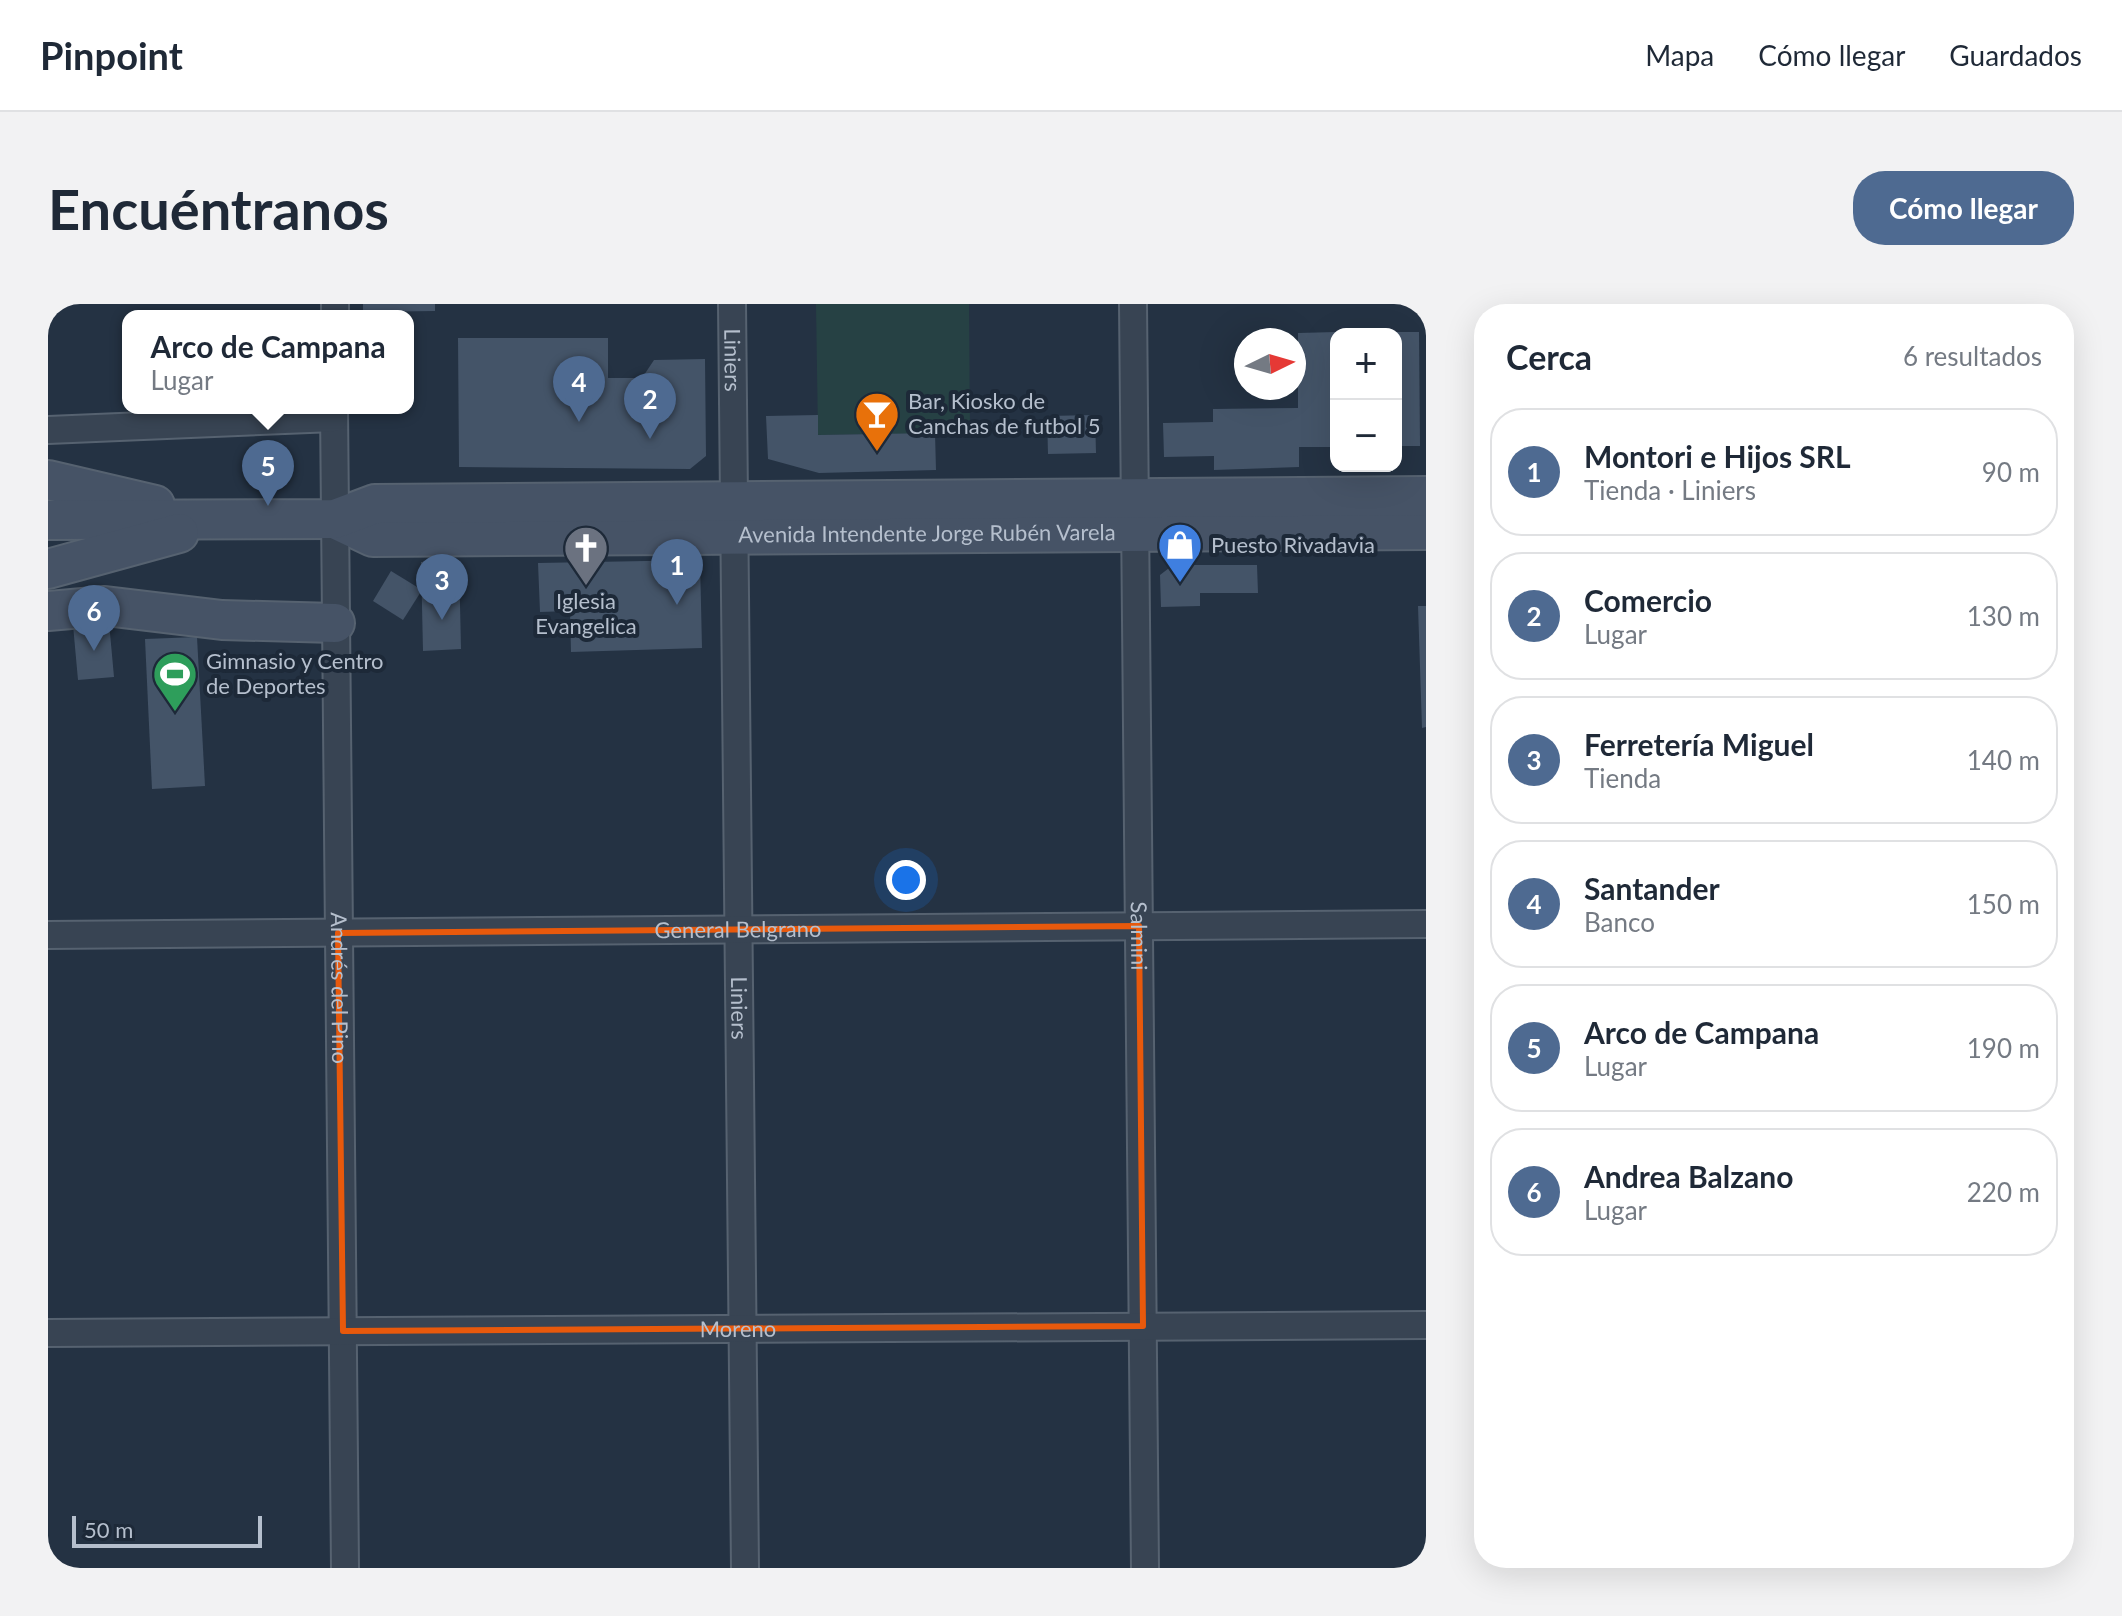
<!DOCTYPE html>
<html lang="es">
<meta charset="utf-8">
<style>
:root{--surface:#fff;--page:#f2f2f3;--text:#1f2937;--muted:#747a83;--line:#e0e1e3;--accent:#4e6a91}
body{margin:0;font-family:Lato,sans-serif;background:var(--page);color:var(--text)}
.controls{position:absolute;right:24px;top:24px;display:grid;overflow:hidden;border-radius:16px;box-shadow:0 8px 32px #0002}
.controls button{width:72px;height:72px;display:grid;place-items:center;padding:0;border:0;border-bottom:2px solid var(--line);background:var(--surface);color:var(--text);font:40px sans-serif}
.compass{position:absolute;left:1186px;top:24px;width:72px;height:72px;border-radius:50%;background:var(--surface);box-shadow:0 8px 32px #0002;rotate:85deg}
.scale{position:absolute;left:24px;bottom:20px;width:190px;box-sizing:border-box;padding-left:8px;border:4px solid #b5bfcd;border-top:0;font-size:22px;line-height:28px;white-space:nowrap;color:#b5bfcd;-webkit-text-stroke:6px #1d2938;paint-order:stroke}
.you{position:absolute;left:858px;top:576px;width:28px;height:28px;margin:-20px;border:6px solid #fff;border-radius:50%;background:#1a73e8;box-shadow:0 0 0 12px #1a73e833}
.badge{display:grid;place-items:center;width:52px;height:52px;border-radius:50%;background:var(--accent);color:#fff;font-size:26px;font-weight:700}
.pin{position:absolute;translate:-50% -66px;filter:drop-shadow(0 2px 4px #0008)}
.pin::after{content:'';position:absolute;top:42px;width:28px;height:24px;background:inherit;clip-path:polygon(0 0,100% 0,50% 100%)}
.popup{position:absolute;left:74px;top:6px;width:292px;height:104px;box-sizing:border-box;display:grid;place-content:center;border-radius:16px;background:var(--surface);filter:drop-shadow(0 2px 6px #0005);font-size:26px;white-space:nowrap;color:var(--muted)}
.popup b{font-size:30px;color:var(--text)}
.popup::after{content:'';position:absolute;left:50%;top:100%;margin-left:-16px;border:16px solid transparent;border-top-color:var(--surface)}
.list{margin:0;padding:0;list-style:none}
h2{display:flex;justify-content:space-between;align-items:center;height:104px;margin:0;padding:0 32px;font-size:34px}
h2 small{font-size:26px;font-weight:400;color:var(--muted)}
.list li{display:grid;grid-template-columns:52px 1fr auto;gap:24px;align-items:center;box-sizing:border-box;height:128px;margin:0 16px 16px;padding:0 16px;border:2px solid var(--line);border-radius:32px}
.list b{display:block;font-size:30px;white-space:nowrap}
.list p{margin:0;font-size:26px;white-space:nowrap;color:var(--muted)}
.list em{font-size:26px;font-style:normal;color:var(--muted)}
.map{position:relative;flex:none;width:1378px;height:1264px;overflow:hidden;border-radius:32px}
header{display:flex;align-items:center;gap:48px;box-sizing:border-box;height:112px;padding:0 40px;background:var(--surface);border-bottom:2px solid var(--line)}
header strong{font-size:38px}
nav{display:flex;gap:44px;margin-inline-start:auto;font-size:28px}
.intro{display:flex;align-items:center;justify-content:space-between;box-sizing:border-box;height:192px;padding:0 48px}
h1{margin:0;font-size:56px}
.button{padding:20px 36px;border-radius:32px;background:var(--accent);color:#fff;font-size:28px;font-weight:700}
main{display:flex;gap:48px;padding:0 48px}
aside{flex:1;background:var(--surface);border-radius:32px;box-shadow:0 8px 32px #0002}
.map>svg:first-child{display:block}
</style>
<header>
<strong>Pinpoint</strong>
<nav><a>Mapa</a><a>Cómo llegar</a><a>Guardados</a></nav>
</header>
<div class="intro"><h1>Encuéntranos</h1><a class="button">Cómo llegar</a></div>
<main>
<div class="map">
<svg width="1378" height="1264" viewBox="0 0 1378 1264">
<rect width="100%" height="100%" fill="#243243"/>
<!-- green -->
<path fill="#264144" d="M768,0H921L922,129L770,131Z"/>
<!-- building -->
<g fill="#445468">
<path d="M315,0H387V7L315,8Z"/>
<path d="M1288,28V143H1251V163L1166,166V152L1116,153L1115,119L1165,118V105L1250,104V29Z"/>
<path d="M1348,28H1371L1372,142H1348Z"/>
<path d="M410,34H560V74H594L606,56L657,55L658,152L642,165L411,163Z"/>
<path d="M770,111V131L887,129L888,166L771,169L720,155L718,112Z"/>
<path d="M1047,111L1048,149L1000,150L999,112Z"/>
<path d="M411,256L413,345L375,347L373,258Z"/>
<path d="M652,256L654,344L523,348L522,307L492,308L490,259Z"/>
<path d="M1125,261H1209L1210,289H1152V302L1113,303L1112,271Z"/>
<path d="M343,267L374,286L355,316L325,297Z"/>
<path d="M1370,302H1378V423L1374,424Z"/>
<path d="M61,318L66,373L30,376L25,321Z"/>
<path d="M149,333L157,482L104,485L97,335Z"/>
</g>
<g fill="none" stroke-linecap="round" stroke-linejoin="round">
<!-- street casing -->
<g stroke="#566270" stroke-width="30">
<g id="street">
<path id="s1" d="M684,0L697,1264"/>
<path id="s2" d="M1085,0L1097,1264"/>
<path d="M287,12V0"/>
<path id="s3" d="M286,104L297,1264"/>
<path d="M0,126L286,114"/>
<path id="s4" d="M0,631L1378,620"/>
<path id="s5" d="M0,1029L1378,1021"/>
</g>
</g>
<!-- secondary casing -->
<g stroke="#566270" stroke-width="42">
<g id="secondary">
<path d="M0,176L107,201"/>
<path id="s6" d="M287,215L325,233L1378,226"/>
<path d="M0,216L287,215L327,200L1378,192"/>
<path d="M0,265L131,229"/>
<path d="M0,307L57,302L174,316L287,319"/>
</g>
</g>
<!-- street -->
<use href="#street" stroke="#384453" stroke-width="26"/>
<!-- secondary -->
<use href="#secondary" stroke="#465366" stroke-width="38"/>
</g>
<!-- marked area -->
<path fill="none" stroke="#e8590c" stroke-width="6" stroke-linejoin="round" d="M1091,622L1095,1022L295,1027L290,629Z"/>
<!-- icons -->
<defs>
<g id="bar-pin" transform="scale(2.3)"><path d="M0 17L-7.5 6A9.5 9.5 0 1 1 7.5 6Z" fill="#e8710a" stroke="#1d2938"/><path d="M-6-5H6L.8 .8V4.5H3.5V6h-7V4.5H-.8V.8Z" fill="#fff"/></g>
<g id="shop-pin" transform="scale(2.3)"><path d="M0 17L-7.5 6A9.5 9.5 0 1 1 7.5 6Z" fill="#3f7fe0" stroke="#1d2938"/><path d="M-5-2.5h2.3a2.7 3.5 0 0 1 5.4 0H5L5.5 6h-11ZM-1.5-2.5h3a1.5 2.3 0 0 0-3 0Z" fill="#fff"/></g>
<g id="church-pin" transform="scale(2.3)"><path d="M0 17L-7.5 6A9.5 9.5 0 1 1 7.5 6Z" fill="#6b7280" stroke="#1d2938"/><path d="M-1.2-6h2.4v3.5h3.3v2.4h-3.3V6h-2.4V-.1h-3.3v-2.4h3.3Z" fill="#fff"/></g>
<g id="stadium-pin" transform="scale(2.3)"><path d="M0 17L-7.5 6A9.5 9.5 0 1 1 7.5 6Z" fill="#2e9e5b" stroke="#1d2938"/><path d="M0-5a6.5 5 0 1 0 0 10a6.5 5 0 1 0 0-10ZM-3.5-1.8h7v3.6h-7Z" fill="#fff"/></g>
</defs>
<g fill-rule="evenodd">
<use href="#bar-pin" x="829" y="110"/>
<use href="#shop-pin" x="1132" y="241"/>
<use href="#church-pin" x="538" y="244"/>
<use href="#stadium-pin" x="127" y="370"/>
</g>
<g text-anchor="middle" stroke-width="8" stroke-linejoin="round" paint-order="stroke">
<!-- street labels -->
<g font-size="22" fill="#b5bfcd" stroke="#1d2938">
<text dy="8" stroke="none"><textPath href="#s1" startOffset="56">Liniers</textPath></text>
<text dy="8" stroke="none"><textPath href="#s6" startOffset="596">Avenida Intendente Jorge Rubén Varela</textPath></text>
<text dy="8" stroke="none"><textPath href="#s4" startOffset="690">General Belgrano</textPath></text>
<text dy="8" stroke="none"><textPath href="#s2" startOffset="632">Salmini</textPath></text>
<text dy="8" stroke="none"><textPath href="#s3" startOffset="580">Andrés del Pino</textPath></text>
<text dy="8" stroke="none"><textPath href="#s1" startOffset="704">Liniers</textPath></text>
<text dy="8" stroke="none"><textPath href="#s5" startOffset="690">Moreno</textPath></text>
</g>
<!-- poi labels -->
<g font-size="22" fill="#b5bfcd" stroke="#1d2938" text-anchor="start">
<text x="860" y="105">Bar, Kiosko de<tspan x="860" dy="25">Canchas de futbol 5</tspan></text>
<text x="1163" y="249">Puesto Rivadavia</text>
<text x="538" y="305" text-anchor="middle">Iglesia<tspan x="538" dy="25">Evangelica</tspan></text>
<text x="158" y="365">Gimnasio y Centro<tspan x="158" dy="25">de Deportes</tspan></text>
</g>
</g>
</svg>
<div class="controls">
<button>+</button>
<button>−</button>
</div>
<svg class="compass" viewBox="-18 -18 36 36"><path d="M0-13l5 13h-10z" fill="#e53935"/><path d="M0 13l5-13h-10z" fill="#747a83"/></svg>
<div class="scale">50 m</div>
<div class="you"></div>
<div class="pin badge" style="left:629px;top:301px">1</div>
<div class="pin badge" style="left:602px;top:135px">2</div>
<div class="pin badge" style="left:394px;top:316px">3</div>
<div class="pin badge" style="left:531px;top:118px">4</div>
<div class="pin badge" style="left:220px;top:202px">5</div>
<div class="popup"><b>Arco de Campana</b>Lugar</div>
<div class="pin badge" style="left:46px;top:347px">6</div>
</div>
<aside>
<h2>Cerca<small>6 resultados</small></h2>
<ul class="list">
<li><span class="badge">1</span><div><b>Montori e Hijos SRL</b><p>Tienda · Liniers</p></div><em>90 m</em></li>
<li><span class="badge">2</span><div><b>Comercio</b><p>Lugar</p></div><em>130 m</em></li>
<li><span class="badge">3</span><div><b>Ferretería Miguel</b><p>Tienda</p></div><em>140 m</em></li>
<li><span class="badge">4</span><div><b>Santander</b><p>Banco</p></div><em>150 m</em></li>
<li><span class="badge">5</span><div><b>Arco de Campana</b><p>Lugar</p></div><em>190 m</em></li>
<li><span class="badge">6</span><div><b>Andrea Balzano</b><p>Lugar</p></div><em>220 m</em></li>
</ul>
</aside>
</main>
